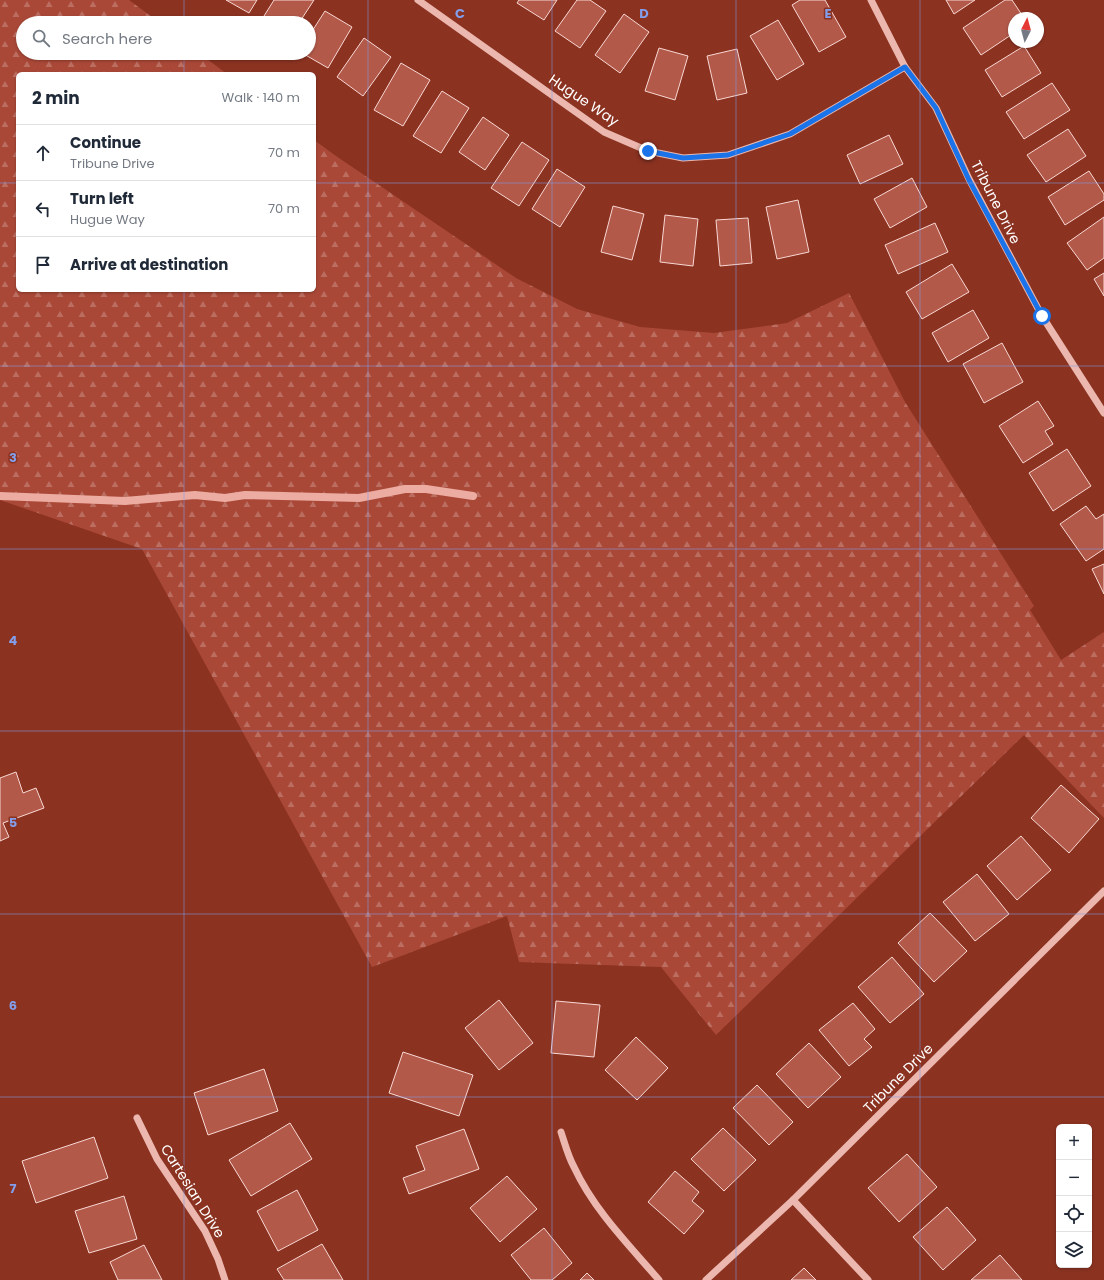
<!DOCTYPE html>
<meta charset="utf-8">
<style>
:root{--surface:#fff;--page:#f6f6f7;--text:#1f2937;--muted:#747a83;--line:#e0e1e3}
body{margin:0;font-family:Poppins,sans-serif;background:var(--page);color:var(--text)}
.controls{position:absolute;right:12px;bottom:12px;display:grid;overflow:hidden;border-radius:6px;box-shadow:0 1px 3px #0004}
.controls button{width:36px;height:36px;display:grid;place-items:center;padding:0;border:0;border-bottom:1px solid var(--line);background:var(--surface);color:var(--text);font:20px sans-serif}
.compass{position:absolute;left:1008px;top:12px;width:36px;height:36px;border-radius:50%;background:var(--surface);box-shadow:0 1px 3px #0004;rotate:6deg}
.stop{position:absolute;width:12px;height:12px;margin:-9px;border:3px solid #1a73e8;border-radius:50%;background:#fff}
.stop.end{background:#1a73e8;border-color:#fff;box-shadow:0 1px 4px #0008}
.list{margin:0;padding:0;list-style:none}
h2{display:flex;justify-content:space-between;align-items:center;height:52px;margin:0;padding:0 16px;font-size:17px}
h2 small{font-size:13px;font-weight:400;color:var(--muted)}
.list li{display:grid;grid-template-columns:26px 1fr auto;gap:12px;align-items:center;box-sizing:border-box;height:56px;padding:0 16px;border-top:1px solid var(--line)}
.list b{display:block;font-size:15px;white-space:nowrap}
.list p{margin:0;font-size:13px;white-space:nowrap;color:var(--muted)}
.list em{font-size:13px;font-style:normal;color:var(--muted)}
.icon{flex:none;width:22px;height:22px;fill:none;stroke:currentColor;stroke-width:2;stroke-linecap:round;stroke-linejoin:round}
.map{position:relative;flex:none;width:1104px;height:1280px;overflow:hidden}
.search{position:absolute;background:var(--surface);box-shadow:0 1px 3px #0004;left:16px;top:16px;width:300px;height:44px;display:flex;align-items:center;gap:10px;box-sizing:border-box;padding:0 14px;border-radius:22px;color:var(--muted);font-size:15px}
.panel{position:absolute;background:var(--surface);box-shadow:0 1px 3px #0004;left:16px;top:72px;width:300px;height:220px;border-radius:6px}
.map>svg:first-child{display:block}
</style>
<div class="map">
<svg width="1104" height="1280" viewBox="0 0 1104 1280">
<defs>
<pattern id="forest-firs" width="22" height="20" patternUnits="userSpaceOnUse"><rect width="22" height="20" fill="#aa4838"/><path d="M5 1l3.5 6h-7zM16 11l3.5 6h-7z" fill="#bb6d60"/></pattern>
</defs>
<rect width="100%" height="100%" fill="#8b3221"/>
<!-- forest -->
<path fill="url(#forest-firs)" d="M0,0H129L160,23H23V53H199L227,74H18V290H314V140L336,156L516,278L577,309L640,327L714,333L787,323L849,293L905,402L1034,606L1030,610L1061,660L1104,632V818L1024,735L716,1035L661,967L519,962L507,916L372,967L142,549L0,500Z"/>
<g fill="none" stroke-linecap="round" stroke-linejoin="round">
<!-- stream -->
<path stroke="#ecaca2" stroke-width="8" d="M0,496L125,501L195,495L225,498L245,495L359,498L405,489H426L473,496"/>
</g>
<!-- building -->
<g fill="#b2594a" stroke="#f8d8d3">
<path d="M226,0H257L249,13Z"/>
<path d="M274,0H314L299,23H274L264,16Z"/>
<path d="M519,0H557L544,20L517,3Z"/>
<path d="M577,0H590L606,11L580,48L555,31Z"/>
<path d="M800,0H825L846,37L819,52L792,5Z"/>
<path d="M946,0H975L954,14Z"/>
<path d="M1005,0H1012L1024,18H1014V33L981,55L963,28Z"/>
<path d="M325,11L352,27L328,68L302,53H309V36Z"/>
<path d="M624,14L649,32L620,73L595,55Z"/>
<path d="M778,20L804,64L777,80L750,36Z"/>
<path d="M364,38L391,57L363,96L337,77Z"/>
<path d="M1024,46L1041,73L1002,97L985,70Z"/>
<path d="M659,48L688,56L675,100L645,91Z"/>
<path d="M737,49L747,93L717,100L707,56Z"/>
<path d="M401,63L430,80L403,126L374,110Z"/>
<path d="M1052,83L1070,110L1024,139L1006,112Z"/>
<path d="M442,91L469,108L441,153L413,136Z"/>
<path d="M483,117L509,135L485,170L459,152Z"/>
<path d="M1068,129L1086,156L1046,182L1027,155Z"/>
<path d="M889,135L903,164L860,184L847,155Z"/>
<path d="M522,142L549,160L519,206L491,188Z"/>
<path d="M557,169L585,187L560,227L532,209Z"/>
<path d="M1089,171L1104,194V200L1065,225L1048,197Z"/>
<path d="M912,178L927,207L890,228L874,199Z"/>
<path d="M798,200L809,252L777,259L766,207Z"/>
<path d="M613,206L644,214L632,260L601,252Z"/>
<path d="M665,215L698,219L693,266L660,262Z"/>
<path d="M1104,217V258L1087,270L1067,243Z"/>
<path d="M748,218L752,263L720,266L716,220Z"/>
<path d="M935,223L948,252L898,274L885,245Z"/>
<path d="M952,264L969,292L922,319L906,292Z"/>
<path d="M1104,273V296L1094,279Z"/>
<path d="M973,310L989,338L948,362L932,333Z"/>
<path d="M1002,343L1023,382L984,403L963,364Z"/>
<path d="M1038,401L1054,426L1045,431L1053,444L1023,463L999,426Z"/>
<path d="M1067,449L1091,486L1053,511L1029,473Z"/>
<path d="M1086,506L1096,519L1104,514V549L1086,561L1060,524Z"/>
<path d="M1104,564V594L1092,569Z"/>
<path d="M16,772L23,793L36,788L44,808L3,823L9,837L0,841V778Z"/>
<path d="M1061,785L1099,819L1069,853L1031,818Z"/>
<path d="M1021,836L1051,870L1017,900L987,866Z"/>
<path d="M977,874L1009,914L975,941L943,902Z"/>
<path d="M930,913L967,951L934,982L898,943Z"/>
<path d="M892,957L924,994L890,1023L858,987Z"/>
<path d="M499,1000L533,1043L499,1070L465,1028Z"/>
<path d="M556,1001L600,1005L594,1057L551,1053Z"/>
<path d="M853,1003L875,1029L864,1039L872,1047L849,1066L819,1030Z"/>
<path d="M636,1037L668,1068L637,1100L605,1070Z"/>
<path d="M809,1043L841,1077L808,1108L776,1074Z"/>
<path d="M403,1052L473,1075L459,1116L389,1093Z"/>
<path d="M264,1069L278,1111L208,1135L194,1093Z"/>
<path d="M757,1085L793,1122L769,1145L733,1108Z"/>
<path d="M290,1123L312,1159L251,1196L229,1160Z"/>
<path d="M723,1128L756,1160L724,1191L691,1159Z"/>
<path d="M464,1129L479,1169L409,1194L403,1178L425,1170L416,1146Z"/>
<path d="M94,1137L108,1178L36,1203L22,1161Z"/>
<path d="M907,1154L937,1187L899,1222L868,1188Z"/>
<path d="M675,1171L699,1192L692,1201L704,1211L684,1234L648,1202Z"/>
<path d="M507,1176L537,1209L500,1242L470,1208Z"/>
<path d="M297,1190L318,1230L278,1251L257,1211Z"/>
<path d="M124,1196L137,1239L89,1253L75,1211Z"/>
<path d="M947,1207L976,1240L943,1270L913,1237Z"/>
<path d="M544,1228L572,1263L552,1280H531L511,1255Z"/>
<path d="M322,1244L343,1280H284L277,1269Z"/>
<path d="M144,1245L162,1280H118L110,1262Z"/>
<path d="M1000,1255L1022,1280H971Z"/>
<path d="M804,1268L816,1280H791Z"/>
<path d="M587,1273L594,1280H580Z"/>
</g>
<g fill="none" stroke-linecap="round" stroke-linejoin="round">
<!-- minor -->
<g stroke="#ebb7ae" stroke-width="7">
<path d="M418,0L604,132L648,151L683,158L728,155L790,134L905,67"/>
<path d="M871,0L905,67L936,108L969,179L1042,316L1104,413"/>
<path d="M137,1118L157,1159L205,1231L218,1259L225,1280"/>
<path d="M561,1132C565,1144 568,1156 574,1167C594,1210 628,1244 659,1280"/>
<path d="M793,1200L868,1280"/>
<path d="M706,1280L793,1200L1104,891"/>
</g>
</g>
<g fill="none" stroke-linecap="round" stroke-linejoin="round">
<!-- route -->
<path stroke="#1a73e8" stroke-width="5" d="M648,151L683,158L728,155L790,134L905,67L936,108L969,180L1042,316"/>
</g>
<!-- grid -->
<path fill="none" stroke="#839eea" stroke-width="1" stroke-opacity="0.55" d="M184,0V23M368,0V1280M552,0V1280M736,0V1280M920,0V1280M184,53V74M0,183H18M314,183H1104M184,290V1280M0,366H1104M0,549H1104M0,731H1104M0,914H1104M0,1097H1104"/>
<g text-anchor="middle" stroke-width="3" stroke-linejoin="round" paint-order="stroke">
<!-- street labels -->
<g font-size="14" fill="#fff" stroke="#8b3221">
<text transform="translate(584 100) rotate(34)" y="5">Hugue Way</text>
<text transform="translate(996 202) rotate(63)" y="5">Tribune Drive</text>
<text transform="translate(898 1078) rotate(-45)" y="5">Tribune Drive</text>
<text transform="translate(193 1191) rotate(58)" y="5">Cartesian Drive</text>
</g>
</g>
<g font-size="13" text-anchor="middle" font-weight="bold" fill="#839eea" stroke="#8b3221" stroke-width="3" stroke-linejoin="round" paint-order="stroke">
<text x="460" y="18">C</text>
<text x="644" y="18">D</text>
<text x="828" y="18">E</text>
<text x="13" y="462">3</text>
<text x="13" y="645">4</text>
<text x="13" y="827">5</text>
<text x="13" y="1010">6</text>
<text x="13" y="1193">7</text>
</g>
</svg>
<div class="controls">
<button>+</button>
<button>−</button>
<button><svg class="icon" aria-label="locate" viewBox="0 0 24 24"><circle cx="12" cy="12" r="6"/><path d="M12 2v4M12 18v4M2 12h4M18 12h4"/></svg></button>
<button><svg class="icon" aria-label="layers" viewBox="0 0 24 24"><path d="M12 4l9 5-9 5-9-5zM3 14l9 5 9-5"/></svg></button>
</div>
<svg class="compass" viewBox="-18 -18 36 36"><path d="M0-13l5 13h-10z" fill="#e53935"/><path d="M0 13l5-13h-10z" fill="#747a83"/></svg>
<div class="stop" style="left:1042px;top:316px"></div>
<div class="stop end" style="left:648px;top:151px"></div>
<div class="search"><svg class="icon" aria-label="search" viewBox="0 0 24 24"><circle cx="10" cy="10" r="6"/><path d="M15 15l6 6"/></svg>Search here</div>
<section class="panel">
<h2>2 min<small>Walk · 140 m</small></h2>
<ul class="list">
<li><svg class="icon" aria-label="ahead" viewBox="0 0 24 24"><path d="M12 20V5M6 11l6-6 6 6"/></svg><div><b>Continue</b><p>Tribune Drive</p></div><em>70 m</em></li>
<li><svg class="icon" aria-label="left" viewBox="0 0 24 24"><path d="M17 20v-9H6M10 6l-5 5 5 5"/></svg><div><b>Turn left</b><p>Hugue Way</p></div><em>70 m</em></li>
<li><svg class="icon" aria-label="arrive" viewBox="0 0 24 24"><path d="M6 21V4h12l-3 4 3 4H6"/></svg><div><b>Arrive at destination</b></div></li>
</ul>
</section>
</div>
